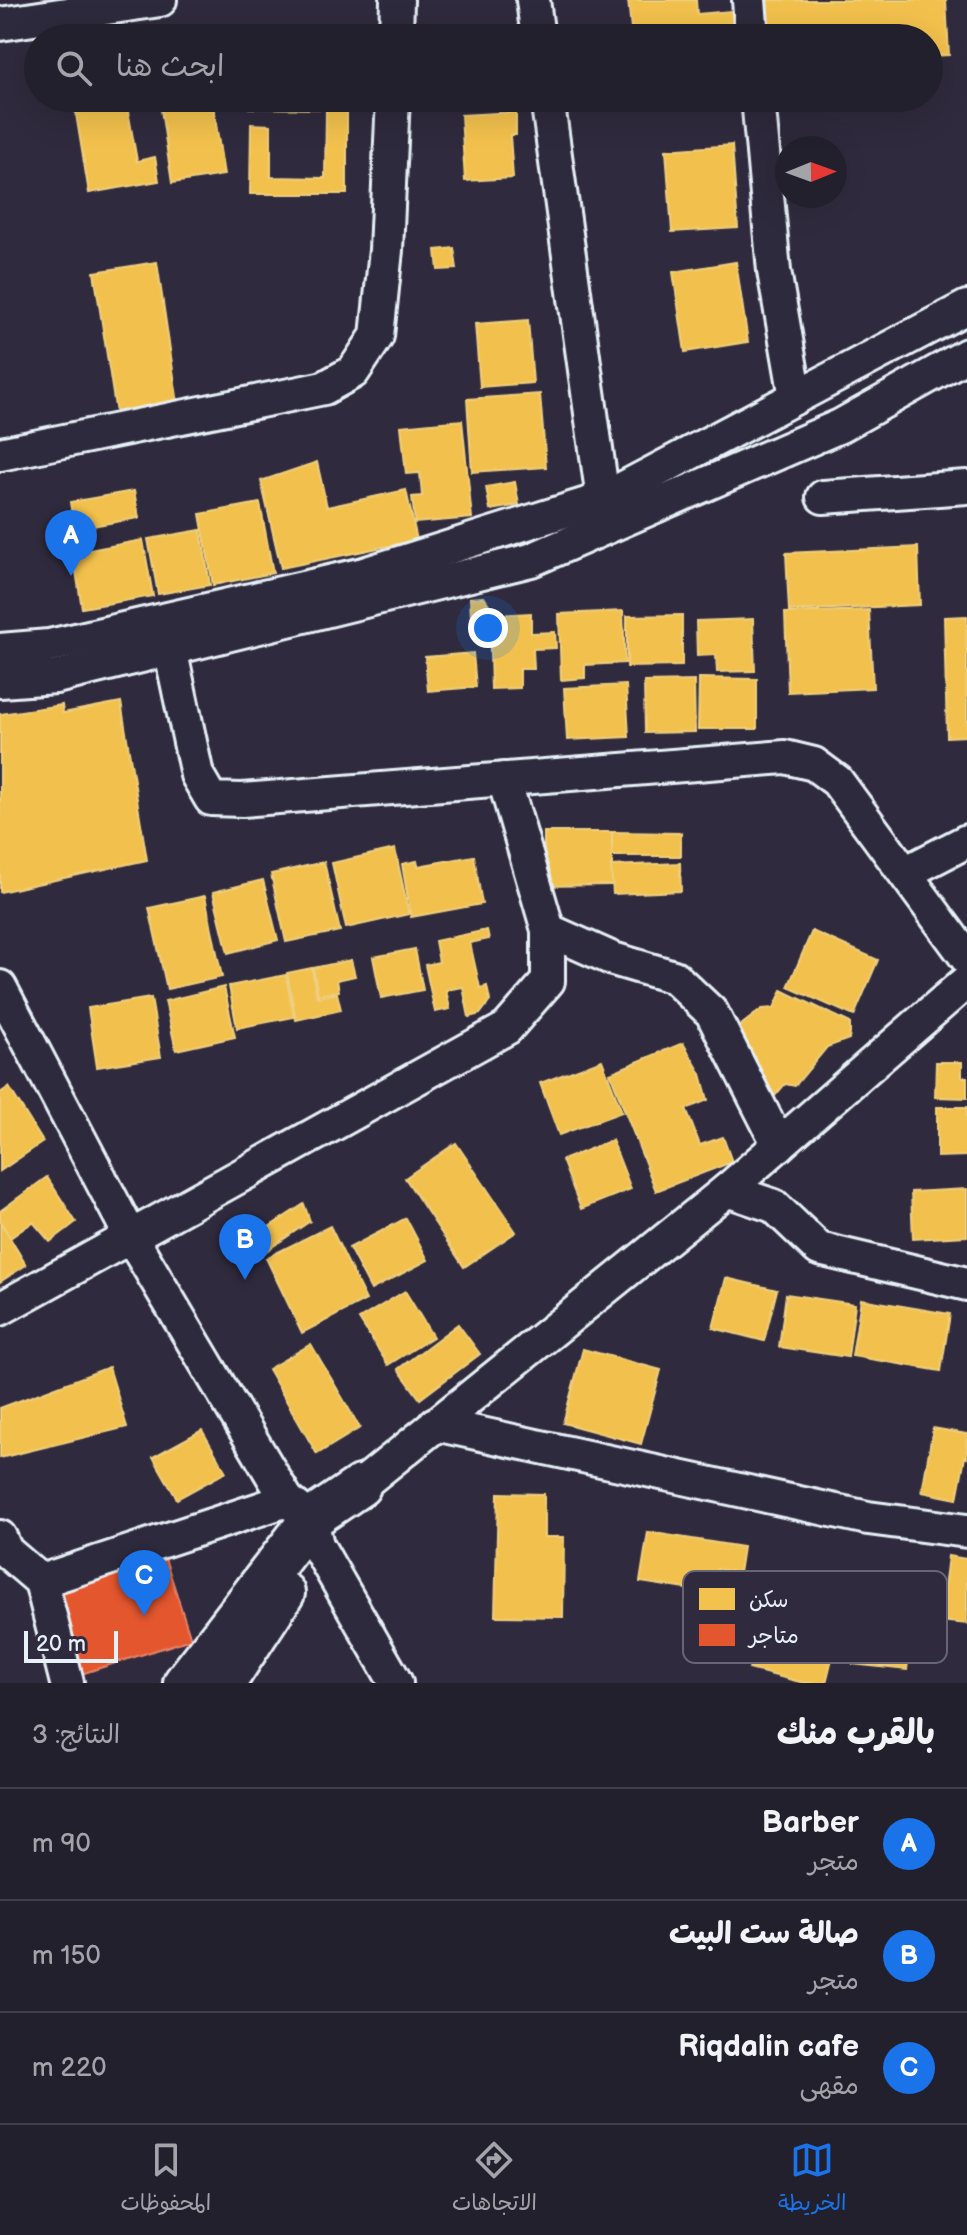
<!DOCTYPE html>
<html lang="ar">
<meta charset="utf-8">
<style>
:root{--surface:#23202e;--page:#2b2836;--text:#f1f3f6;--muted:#a3a3aa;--line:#403e4a;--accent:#1a73e8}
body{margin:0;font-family:"Balsamiq Sans","Playpen Sans Arabic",sans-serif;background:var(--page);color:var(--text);direction:rtl}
.compass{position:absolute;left:775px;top:136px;width:72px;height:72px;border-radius:50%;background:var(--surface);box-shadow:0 8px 32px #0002;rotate:89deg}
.scale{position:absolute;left:24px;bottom:20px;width:94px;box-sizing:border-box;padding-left:8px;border:4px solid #e8f1f8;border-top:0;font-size:22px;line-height:28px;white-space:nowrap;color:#e8f1f8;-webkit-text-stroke:6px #2f2a3d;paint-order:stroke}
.you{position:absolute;left:488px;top:628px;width:28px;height:28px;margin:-20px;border:6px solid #fff;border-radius:50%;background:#1a73e8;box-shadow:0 0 0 12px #1a73e833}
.badge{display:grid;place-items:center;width:52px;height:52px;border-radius:50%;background:var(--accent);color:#fff;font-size:26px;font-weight:700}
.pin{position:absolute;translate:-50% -66px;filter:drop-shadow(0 2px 4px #0008)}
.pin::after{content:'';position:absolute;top:42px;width:28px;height:24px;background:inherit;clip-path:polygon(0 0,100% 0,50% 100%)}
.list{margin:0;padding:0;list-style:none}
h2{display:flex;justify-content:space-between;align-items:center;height:104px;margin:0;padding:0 32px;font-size:34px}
h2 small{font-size:26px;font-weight:400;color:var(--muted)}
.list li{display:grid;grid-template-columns:52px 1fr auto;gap:24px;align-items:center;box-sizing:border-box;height:112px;padding:0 32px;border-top:2px solid var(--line)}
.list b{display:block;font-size:30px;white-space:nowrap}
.list p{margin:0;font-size:26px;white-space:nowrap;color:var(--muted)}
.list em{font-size:26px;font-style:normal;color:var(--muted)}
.icon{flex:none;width:44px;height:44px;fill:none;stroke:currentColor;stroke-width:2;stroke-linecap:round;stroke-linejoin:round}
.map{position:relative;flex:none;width:967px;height:1683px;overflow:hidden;direction:ltr}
.search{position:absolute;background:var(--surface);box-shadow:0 8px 32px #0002;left:24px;right:24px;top:24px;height:88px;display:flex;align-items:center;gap:20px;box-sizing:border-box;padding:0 28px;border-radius:44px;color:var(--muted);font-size:30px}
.sheet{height:440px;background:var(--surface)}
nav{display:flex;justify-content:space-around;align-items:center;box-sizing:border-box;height:112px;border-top:2px solid var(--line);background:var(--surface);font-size:22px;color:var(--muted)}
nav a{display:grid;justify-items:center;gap:4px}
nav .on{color:var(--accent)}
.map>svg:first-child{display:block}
</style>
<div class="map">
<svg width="967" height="1683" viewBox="0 0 967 1683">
<rect width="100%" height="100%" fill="#2f2a3d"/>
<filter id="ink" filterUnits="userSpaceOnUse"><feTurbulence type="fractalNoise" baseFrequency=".0125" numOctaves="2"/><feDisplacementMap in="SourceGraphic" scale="16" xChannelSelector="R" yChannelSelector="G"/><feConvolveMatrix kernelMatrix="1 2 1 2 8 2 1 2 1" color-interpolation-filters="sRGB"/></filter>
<g filter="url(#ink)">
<!-- homes -->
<g fill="#f2c14e" stroke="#efcf81" stroke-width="2">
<path d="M628,0H696L697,14L742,10L744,31L702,35V38H632Z"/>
<path d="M764,0H946L949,55L929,56V38H766Z"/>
<path d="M194,98H212L224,175L172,183L160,103Z"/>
<path d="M249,98H347V194H250L251,124L271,125V177L325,178L326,109L249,108Z"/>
<path d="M126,99L137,161L155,157L159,181L89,193L75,108Z"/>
<path d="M516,112V135H510L513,178L465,181L461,115Z"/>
<path d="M732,145L738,228L672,232L666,150Z"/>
<path d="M454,248L457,269L438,270L436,250Z"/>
<path d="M157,262L178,404L116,413L94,272Z"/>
<path d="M736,262L748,342L685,352L673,272Z"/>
<path d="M528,320L533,383L480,387L475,324Z"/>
<path d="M540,394L546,467L472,472L467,399Z"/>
<path d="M462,420L472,518L415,523L412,497L422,496L420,473L406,474L401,426Z"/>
<path d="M317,462L327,507L406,490L417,540L281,568L261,481Z"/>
<path d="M515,482L519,505L490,510L486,487Z"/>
<path d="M134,491L139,518L74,529L70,502Z"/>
<path d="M260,503L273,573L213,585L200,514Z"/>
<path d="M201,530L210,585L158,594L148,539Z"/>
<path d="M143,540L153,596L82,608L73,553Z"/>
<path d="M918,547L920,605L789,611L786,553Z"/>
<path d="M484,597L496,615L531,613V633L555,632L556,648L533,649L534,669H520V688L491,689L489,617L471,618L470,598Z"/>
<path d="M869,610L873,688L788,692L785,613Z"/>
<path d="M623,611L625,663L585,665V678L561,680L559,614Z"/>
<path d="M682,615V666L627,667V616Z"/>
<path d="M967,616V736L947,737L944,617Z"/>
<path d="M753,619L755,671L717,672L716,655L697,656L696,621Z"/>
<path d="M473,653L476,687L428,691L425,657Z"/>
<path d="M699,678L757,679V729H698Z"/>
<path d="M694,681L695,732L645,733L644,682Z"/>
<path d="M626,685L629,737L567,740L564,688Z"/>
<path d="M121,702L147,860L0,892V714L62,705L63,713Z"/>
<path d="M544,832H612V885L544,886Z"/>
<path d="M612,832L681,833V856H612Z"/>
<path d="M395,849L409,914L346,928L332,863Z"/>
<path d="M474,856L482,904L411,917L402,864L417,861L418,866Z"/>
<path d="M324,862L340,931L286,942L271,874Z"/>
<path d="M680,863L681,891L613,894L611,866Z"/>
<path d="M263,880L278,940L228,953L213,892Z"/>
<path d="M205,896L222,977L167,989L149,908Z"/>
<path d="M487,930L489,939L470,943L480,988L487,986L490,1001L480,1014L469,1017L463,987L446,990L450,1009L435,1012L425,965L439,962L435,941Z"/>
<path d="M812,931L878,960L854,1016L788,987Z"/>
<path d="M415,949L423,990L381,998L373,957Z"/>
<path d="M351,960L355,976L337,980L339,991L318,995L313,968Z"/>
<path d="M312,968L317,997L337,993L341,1010L296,1020L287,973Z"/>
<path d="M286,975L294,1017L237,1028L229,986Z"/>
<path d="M224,987L235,1037L176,1050L165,1001Z"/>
<path d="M782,990L850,1023V1034L849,1039L827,1047L795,1086L785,1084L774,1097L768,1094L737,1028L762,1009L774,1008Z"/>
<path d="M151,998L161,1057L97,1067L88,1008Z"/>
<path d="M683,1043L701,1074L708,1100L686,1109L700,1145L723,1137L732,1162L656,1191L610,1073Z"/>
<path d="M602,1060L622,1112L559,1135L540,1083Z"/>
<path d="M936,1062H962V1077H967V1098L935,1097Z"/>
<path d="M9,1087L43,1142L0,1171V1093Z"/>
<path d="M937,1107H967V1156L937,1157Z"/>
<path d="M612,1140L631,1189L581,1209L562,1160Z"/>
<path d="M456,1143L516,1232L464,1267L405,1178Z"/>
<path d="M47,1177L76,1222L50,1242L33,1222L10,1238L0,1221V1211Z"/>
<path d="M967,1189V1236L913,1239L911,1192Z"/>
<path d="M304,1204L310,1221L253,1260L237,1248Z"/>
<path d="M406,1218L428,1260L371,1290L349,1248Z"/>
<path d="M0,1221L26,1265L0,1282Z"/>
<path d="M330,1226L366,1300L302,1333L266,1258Z"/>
<path d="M726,1278L777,1290L764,1341L713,1328Z"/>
<path d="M405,1291L433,1337L388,1365L359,1319Z"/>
<path d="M786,1294L855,1304L848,1357L779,1347Z"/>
<path d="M861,1299L950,1314L941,1371L852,1356Z"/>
<path d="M458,1324L480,1354L420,1399L398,1369Z"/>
<path d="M311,1344L360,1428L317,1454L268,1369Z"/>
<path d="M583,1349L661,1370L641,1444L563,1423Z"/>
<path d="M109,1367L127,1427L0,1458V1408Z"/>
<path d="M933,1428L967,1434V1458L965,1457L957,1499L922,1492Z"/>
<path d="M202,1430L226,1472L177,1499L153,1457Z"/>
<path d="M498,1493L544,1494V1537H564L563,1617L495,1616Z"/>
<path d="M648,1532L743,1547L739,1573L717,1569L713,1593L640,1582Z"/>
<path d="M948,1556L967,1559V1624L940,1621Z"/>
<path d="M851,1589L916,1595L907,1670L853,1664Z"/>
<path d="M761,1619L837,1638L826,1683H804L749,1669Z"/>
</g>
<!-- shops -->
<path fill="#e4572e" stroke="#e5856b" stroke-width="2" d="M165,1558L191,1639L78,1675L52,1595Z"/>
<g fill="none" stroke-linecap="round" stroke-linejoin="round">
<!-- minor casing -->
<g stroke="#e8f1f8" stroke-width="38">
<g id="minor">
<path d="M533,0L538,38"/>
<path d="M749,0L752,38"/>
<path d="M0,24L160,0"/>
<path d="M396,38L397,0"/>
<path d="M547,98L603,499L609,518"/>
<path d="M758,98L774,271L796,397"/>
<path d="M0,454L324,388L353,372L377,336L386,250L393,98"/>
<path d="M823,497L967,487"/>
<path d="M170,648L197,775L211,799L242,800L785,757L814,764L837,781L967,958"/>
<path d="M0,650L49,646L364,574L603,499L967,307"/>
<path d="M0,681L56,677L531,560L840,426L967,355"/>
<path d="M905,873L967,841"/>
<path d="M548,930L613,959L674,977L712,1013L779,1145"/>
<path d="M0,987L131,1237L287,1500L311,1519L317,1545L396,1683"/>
<path d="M727,1190L774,1206L819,1249L967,1284"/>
<path d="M0,1309L507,1028L548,981V930L504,779"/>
<path d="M435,1424L868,1518L967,1531"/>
<path d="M360,1486L727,1190L967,981"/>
<path d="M0,1537L6,1551L41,1581L67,1683"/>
<path d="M41,1581L287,1500"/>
</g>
</g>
<!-- major casing -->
<g stroke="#e8f1f8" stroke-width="46">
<g id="major">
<path d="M184,1683L311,1519L360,1486"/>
<path d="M225,1683L284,1593"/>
</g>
</g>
<!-- minor -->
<use href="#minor" stroke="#2f2a3d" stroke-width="32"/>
<!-- major -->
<use href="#major" stroke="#2f2a3d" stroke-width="40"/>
</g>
</g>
<!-- legend -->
<rect x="683" y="1571" width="264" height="92" rx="12" fill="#2f2a3d" stroke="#666675" stroke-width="2"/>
<rect x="699" y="1588" width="36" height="22" fill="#f2c14e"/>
<rect x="699" y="1624" width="36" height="22" fill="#e4572e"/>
<g font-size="22" fill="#e8f1f8">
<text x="749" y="1607">سكن</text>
<text x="749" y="1643">متاجر</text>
</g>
</svg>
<svg class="compass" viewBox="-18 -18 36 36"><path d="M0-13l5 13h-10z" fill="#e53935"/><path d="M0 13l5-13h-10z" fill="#a3a3aa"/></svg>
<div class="scale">20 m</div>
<div class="you"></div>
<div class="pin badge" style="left:71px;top:576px">A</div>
<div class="pin badge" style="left:245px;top:1280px">B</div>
<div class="pin badge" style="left:144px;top:1616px">C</div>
<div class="search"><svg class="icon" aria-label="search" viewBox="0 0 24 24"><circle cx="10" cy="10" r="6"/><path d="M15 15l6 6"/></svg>ابحث هنا</div>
</div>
<section class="sheet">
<h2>بالقرب منك<small>النتائج: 3</small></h2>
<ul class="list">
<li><span class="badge">A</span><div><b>Barber</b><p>متجر</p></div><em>90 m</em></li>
<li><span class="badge">B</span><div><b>صالة ست البيت</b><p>متجر</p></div><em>150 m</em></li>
<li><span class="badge">C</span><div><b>Riqdalin cafe</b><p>مقهى</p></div><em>220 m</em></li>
</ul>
</section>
<nav>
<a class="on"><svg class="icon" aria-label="map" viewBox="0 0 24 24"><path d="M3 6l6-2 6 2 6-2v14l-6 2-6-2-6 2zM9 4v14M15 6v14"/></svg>الخريطة</a>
<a><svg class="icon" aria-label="directions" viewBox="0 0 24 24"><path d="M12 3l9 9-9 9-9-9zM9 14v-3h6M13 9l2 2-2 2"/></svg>الاتجاهات</a>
<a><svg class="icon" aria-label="saved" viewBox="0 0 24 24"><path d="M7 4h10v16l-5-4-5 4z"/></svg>المحفوظات</a>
</nav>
